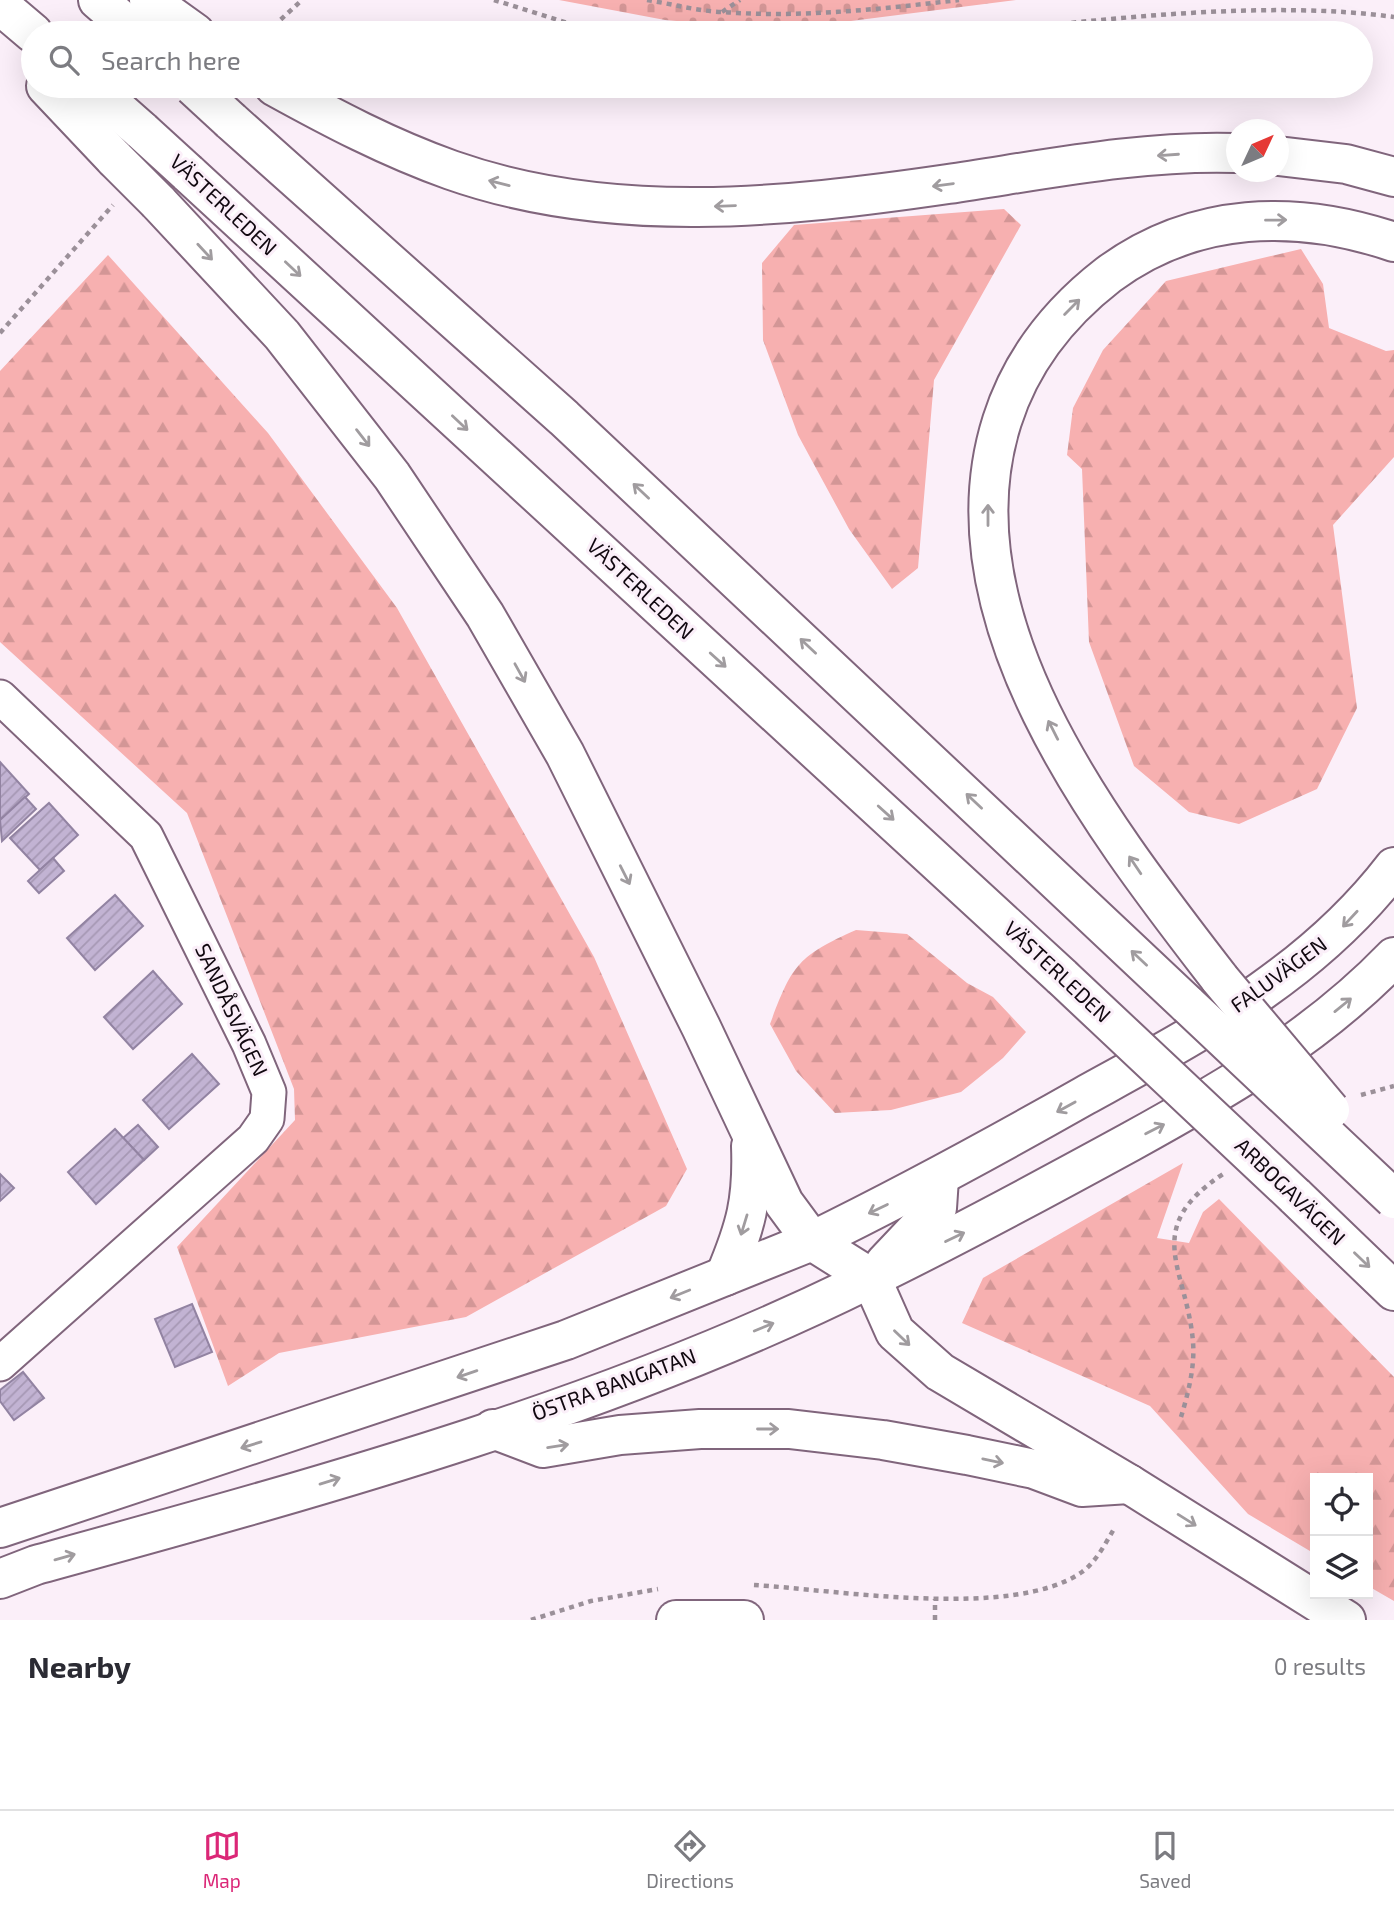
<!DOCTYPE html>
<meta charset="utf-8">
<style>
:root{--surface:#fff;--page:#f2f2f3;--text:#2b2b33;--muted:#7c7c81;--line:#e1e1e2;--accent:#db2777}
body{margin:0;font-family:"Exo 2",sans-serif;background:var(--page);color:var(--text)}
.controls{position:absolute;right:21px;bottom:21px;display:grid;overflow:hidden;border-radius:0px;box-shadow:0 7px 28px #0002}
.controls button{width:63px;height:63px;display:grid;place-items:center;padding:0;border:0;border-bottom:2px solid var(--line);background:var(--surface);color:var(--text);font:35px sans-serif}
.compass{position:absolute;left:1226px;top:119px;width:63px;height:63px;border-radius:50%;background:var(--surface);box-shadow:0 7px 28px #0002;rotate:46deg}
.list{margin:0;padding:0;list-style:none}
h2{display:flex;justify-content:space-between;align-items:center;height:91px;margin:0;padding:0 28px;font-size:30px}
h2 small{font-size:23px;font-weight:400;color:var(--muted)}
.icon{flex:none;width:38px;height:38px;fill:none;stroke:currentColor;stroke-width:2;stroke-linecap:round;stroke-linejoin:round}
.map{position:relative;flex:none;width:1394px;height:1620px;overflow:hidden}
.search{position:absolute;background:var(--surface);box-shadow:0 7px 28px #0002;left:21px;right:21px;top:21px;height:77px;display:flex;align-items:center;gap:18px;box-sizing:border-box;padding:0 24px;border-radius:38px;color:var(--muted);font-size:26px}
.sheet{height:189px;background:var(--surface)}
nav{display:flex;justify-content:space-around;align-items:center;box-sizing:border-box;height:98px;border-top:2px solid var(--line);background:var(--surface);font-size:19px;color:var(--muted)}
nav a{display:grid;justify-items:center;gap:4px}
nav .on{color:var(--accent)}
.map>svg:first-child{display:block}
</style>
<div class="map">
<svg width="1394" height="1620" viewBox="0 0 1394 1620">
<defs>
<pattern id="forest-firs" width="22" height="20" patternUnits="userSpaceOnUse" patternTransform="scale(1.75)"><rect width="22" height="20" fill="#f7b0b0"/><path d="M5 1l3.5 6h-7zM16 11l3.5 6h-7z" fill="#d39696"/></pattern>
<pattern id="cemetery-stones" width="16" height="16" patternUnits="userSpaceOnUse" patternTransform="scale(1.75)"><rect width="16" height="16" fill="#f7b0b0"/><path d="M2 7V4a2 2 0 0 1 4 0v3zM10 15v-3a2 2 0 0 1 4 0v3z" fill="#d39696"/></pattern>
<pattern id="building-hatch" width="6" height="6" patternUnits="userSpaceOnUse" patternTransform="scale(1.75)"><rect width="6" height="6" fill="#c2b3d3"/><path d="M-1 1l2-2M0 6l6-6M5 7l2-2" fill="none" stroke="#a698b4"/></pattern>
</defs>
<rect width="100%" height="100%" fill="#fbeff9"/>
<!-- forest -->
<g fill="url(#forest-firs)">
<path d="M1004,209L1021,225L934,380L918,568L892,589L849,529L798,435L763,340L762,263L794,225Z"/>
<path d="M1301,249L1323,284L1329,328L1386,351L1394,350V457L1333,525L1357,708L1317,789L1239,824L1189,812L1134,766L1089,642L1082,469L1067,455L1073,408L1103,350L1166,281Z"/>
<path d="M108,255L268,433L397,608L594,957L687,1169L666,1206L466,1317L279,1353L228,1386L177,1247L295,1120L294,1089L187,813L0,642V371Z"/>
<path d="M856,930L907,934L967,983L993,997L1026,1032L1003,1058L961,1092L891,1110L835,1113L796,1071L770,1024C792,966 797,956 856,930Z"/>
<path d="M1183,1163L1157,1238L1189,1243L1203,1212L1219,1199L1394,1377V1601L1368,1586V1478H1315V1554L1248,1514L1150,1406L962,1323L983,1278Z"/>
</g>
<!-- cemetery -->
<path fill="url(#cemetery-stones)" d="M559,0H1016L780,30L665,20Z"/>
<!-- building -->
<g fill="url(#building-hatch)" stroke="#9283a2" stroke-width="2">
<path d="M0,762L29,794L0,820Z"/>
<path d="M25,797L36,809L2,841L0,820Z"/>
<path d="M49,803L78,835L40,870L10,838Z"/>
<path d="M53,858L64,871L39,893L28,881Z"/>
<path d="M115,895L143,926L95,970L67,938Z"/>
<path d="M153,971L182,1004L133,1049L104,1017Z"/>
<path d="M192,1054L219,1084L169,1129L143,1100Z"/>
<path d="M138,1125L158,1147L144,1160L123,1138Z"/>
<path d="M115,1129L144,1160L96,1204L68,1172Z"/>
<path d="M0,1174L14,1188L0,1201Z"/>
<path d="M192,1304L212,1352L175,1367L155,1319Z"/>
<path d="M23,1372L44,1398L14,1420L0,1401V1390Z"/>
</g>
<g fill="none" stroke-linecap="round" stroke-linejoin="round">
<!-- minor casing -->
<g stroke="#80657c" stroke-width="37">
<path id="minor" d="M0,697L146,836L249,1044L269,1092L267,1119L253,1139L0,1364"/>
</g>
<!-- tertiary casing -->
<g stroke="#80657c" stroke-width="42">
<path id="tertiary" d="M676,1620H744"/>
</g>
<!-- primary casing -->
<g stroke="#80657c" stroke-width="42">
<g id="primary">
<path d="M0,1528L566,1340L812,1241"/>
<path d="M0,1579L36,1565C319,1487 608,1409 871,1278"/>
</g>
</g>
<!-- trunk casing -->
<g stroke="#80657c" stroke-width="42">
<g id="trunk">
<path d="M812,1241C904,1196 994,1147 1084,1096C1200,1032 1311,975 1394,867"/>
<path d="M885,1263L937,1208L939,1178"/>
<path d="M871,1278C959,1235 1044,1189 1130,1142C1226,1089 1317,1037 1394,957"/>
</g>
</g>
<!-- motorway casing -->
<g stroke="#80657c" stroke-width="42">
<g id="motorway">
<path d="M98,0L136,33"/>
<path d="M149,0L195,33"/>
<path d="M0,5L33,33"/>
<path d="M46,86L115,159"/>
<path d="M91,86L142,131"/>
<path d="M274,86C332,118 389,148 451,170C610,226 784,208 948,184C1043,170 1140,150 1236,153"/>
<path d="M231,121L564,418L1188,1005"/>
<path d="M1278,156L1346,164L1394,177"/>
<path d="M188,173L1062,977"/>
<path d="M158,202L282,335L392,476L485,615L565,754L701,1027L784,1203L812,1241L871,1278L895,1332L940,1372L1129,1484L1346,1620"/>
<path d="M1220,979C1106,831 939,620 1002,421C1021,361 1059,313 1108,275C1194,211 1297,209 1394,242"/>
<path d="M1295,1196L1394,1291"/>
<path d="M725,1276C746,1226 753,1200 751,1146"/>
<path d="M493,1429L543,1448L620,1435L700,1429H789L883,1440L967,1455L1034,1469L1082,1487L1129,1484"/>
</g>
</g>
<!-- path -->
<g stroke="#9b9099" stroke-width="4.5" stroke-dasharray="5 5" stroke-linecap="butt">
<path d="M494,0L600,33"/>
<path d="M647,0C672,4 697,11 722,12C801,18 881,9 959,0"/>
<path d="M722,12L740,0"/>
<path d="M266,33L302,0"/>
<path d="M982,33C1107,18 1272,0 1394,17"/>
<path d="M0,333L113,205"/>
<path d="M1361,1095L1394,1086"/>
<path d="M1181,1417C1188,1394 1195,1367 1193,1342C1187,1268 1140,1229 1223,1174"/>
<path d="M754,1585C838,1590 1013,1620 1082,1572C1096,1562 1105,1544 1114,1529"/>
<path d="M531,1620L591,1601L658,1589"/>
<path d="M935,1620V1599"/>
</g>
<!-- minor -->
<use href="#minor" stroke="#fff" stroke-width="33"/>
<!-- tertiary -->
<use href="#tertiary" stroke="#fff" stroke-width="38"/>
<!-- primary -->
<use href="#primary" stroke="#fff" stroke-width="38"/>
<!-- trunk -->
<use href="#trunk" stroke="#fff" stroke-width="38"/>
<!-- motorway -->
<use href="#motorway" stroke="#fff" stroke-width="38"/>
<!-- motorway-bridge casing -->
<g stroke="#80657c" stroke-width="42" stroke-linecap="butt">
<g id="motorway-bridge">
<path d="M193,86L231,121"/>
<path d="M142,131L188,173"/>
<path d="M115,159L158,202"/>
<path d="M1062,977L1295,1196"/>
<path d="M1220,979L1330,1110"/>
<path d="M1188,1005L1394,1199"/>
</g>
</g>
<!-- motorway-bridge -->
<use href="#motorway-bridge" stroke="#fff" stroke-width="38"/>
</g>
<!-- one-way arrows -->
<defs><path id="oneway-shaft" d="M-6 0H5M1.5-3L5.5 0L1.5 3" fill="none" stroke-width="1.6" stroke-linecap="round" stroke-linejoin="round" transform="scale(1.75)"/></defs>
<g stroke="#a09c9f">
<use href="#oneway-shaft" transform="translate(1168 155) rotate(176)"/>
<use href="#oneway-shaft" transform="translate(499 183) rotate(-166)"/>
<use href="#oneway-shaft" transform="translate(943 185) rotate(172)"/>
<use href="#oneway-shaft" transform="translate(725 206) rotate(178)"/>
<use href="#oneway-shaft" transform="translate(1276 220) rotate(-1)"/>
<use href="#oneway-shaft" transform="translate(205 252) rotate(47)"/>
<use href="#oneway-shaft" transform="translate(293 269) rotate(43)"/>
<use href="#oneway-shaft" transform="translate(1072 307) rotate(-45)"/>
<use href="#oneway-shaft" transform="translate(460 423) rotate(43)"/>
<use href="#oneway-shaft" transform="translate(363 438) rotate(52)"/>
<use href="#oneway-shaft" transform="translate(641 491) rotate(-137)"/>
<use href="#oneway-shaft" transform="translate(988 515) rotate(-90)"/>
<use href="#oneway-shaft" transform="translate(808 646) rotate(-137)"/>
<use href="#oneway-shaft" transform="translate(718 660) rotate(42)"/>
<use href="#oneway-shaft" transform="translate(520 673) rotate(61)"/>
<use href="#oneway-shaft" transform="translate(1053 730) rotate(-117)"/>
<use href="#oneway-shaft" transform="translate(974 801) rotate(-137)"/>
<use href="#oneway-shaft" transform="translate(886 813) rotate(42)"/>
<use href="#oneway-shaft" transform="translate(1135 865) rotate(-124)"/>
<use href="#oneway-shaft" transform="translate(625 875) rotate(63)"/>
<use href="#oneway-shaft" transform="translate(1350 919) rotate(133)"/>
<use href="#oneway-shaft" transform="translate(1139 958) rotate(-137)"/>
<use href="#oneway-shaft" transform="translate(1343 1005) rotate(-39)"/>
<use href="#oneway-shaft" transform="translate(1066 1107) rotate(151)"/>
<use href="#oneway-shaft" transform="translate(1155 1129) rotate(-27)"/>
<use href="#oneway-shaft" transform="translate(878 1209) rotate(154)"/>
<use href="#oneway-shaft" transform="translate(744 1225) rotate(107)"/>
<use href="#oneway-shaft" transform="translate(955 1237) rotate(-26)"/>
<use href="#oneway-shaft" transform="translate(1362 1260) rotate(44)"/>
<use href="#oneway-shaft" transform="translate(680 1294) rotate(158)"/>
<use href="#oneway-shaft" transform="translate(764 1327) rotate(-22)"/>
<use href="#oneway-shaft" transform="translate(902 1338) rotate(44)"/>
<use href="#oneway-shaft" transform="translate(467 1374) rotate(161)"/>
<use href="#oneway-shaft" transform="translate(768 1429)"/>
<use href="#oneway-shaft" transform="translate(251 1445) rotate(163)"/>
<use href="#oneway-shaft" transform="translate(558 1446) rotate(-9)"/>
<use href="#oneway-shaft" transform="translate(993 1461) rotate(12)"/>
<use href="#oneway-shaft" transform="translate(330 1481) rotate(-17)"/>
<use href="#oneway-shaft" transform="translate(1187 1520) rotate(32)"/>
<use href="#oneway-shaft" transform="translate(65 1557) rotate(-16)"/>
</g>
<g text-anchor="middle" stroke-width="6" stroke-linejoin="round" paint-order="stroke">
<!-- street labels -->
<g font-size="21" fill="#110810" stroke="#fbeff9">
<text transform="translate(223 205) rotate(43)" y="7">VÄSTERLEDEN</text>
<text transform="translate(640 589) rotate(43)" y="7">VÄSTERLEDEN</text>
<text transform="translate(1057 972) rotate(43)" y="7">VÄSTERLEDEN</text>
<text transform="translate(1279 975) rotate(-36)" y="7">FALUVÄGEN</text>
<text transform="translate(231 1010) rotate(65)" y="7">SANDÅSVÄGEN</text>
<text transform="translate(1290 1192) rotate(44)" y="7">ARBOGAVÄGEN</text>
<text transform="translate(614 1385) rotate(-20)" y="7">ÖSTRA BANGATAN</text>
</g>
</g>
</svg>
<div class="controls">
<button><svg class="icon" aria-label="locate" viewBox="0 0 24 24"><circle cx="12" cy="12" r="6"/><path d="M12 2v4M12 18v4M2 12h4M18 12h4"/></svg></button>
<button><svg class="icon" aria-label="layers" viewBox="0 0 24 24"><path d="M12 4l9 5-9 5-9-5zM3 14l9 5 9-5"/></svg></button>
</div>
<svg class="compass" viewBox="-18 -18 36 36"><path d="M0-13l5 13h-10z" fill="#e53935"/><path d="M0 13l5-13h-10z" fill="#7c7c81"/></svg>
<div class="search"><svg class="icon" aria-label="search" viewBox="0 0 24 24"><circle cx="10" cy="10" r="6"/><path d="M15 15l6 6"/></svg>Search here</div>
</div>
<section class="sheet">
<h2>Nearby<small>0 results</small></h2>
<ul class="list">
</ul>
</section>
<nav>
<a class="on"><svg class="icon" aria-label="map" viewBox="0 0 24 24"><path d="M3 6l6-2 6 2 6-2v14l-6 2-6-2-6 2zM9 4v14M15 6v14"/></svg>Map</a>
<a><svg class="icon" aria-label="directions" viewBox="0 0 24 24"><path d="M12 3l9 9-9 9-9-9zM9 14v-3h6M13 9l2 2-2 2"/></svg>Directions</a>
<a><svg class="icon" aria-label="saved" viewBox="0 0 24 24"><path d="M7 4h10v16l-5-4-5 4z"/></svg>Saved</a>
</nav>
